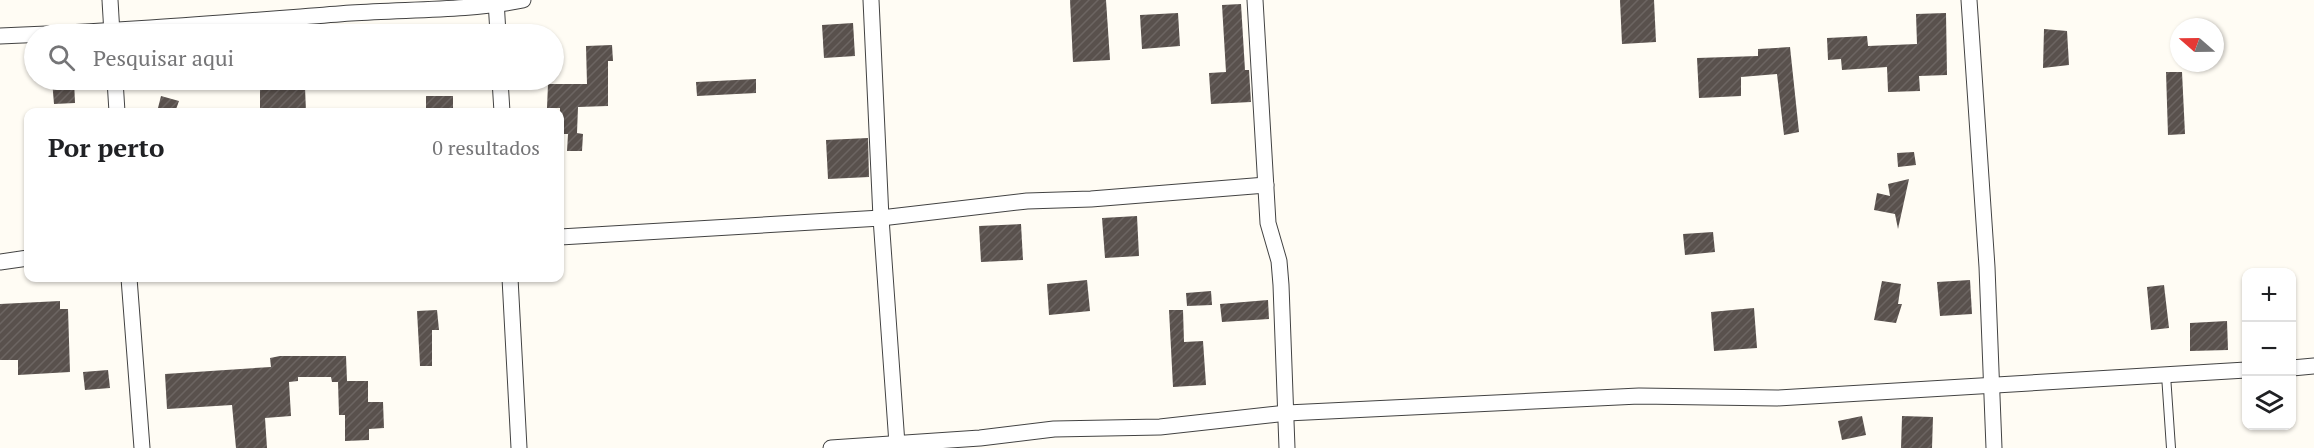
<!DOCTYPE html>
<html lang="pt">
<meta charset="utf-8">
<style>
:root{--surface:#fff;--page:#f6f6f6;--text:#202124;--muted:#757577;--line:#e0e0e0}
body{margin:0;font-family:"PT Serif",serif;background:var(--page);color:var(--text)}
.controls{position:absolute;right:18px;bottom:18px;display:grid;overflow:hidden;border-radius:12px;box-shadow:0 2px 4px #0004}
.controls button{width:54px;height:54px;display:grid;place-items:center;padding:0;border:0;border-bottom:2px solid var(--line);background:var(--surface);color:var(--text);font:30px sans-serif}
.compass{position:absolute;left:2170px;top:18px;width:54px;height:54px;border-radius:50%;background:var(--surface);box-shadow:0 2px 4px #0004;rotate:290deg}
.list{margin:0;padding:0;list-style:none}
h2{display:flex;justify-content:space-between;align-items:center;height:78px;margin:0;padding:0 24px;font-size:26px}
h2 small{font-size:20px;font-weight:400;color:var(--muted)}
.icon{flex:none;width:33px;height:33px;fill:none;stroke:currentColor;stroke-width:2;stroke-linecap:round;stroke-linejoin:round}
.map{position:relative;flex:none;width:2314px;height:448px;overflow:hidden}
.search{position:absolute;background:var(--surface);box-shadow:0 2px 4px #0004;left:24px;top:24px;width:540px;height:66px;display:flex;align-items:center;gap:15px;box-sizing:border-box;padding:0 21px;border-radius:33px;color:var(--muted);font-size:22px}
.panel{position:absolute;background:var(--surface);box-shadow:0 2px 4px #0004;left:24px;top:108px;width:540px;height:174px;border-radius:12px}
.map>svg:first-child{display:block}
</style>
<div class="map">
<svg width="2314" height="448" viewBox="0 0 2314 448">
<defs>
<pattern id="building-hatch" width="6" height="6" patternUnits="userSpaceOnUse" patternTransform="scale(1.5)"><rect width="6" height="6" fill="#59514d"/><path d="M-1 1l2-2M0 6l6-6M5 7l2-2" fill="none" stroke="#6c6562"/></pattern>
</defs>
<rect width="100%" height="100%" fill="#fffcf4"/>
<!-- building -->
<g fill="url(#building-hatch)">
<path d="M1070,0H1106L1110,60L1073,62Z"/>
<path d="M1620,0H1654L1656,42L1622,44Z"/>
<path d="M1241,4L1245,70H1249L1251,102L1211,104L1209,73L1226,72L1222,5Z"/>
<path d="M1178,13L1180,46L1142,49L1140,15Z"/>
<path d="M1946,13L1947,75L1919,76L1920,91L1888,92L1887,67L1842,70L1841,59L1828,60L1827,38L1867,36L1868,46L1917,44L1916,14Z"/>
<path d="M853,23L855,56L824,58L822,25Z"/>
<path d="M2044,29L2067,31L2069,65L2043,68Z"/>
<path d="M612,45L613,61H608V106L578,107L577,133L583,134L582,151H567L568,134H560V108H547L548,84H587L586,46Z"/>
<path d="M1790,47L1799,132L1784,135L1777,74L1741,77V96L1699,98L1697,58L1758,56V49Z"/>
<path d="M2166,72H2182L2185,134L2168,135Z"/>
<path d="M756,79V93L697,96L696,82Z"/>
<path d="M52,80H74L75,103L54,104Z"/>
<path d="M305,87L306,112H260V88Z"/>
<path d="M161,96L179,101L175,112H157Z"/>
<rect x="426" y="96" width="27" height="16"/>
<path d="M868,138L869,177L828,179L826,140Z"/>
<path d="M1914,152L1916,165L1898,167L1897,153Z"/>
<path d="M1909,179L1898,229L1895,214L1874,210L1877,193L1890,196L1888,184Z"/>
<path d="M1137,216L1139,256L1105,258L1102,218Z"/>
<path d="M1021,224L1023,260L981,262L979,226Z"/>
<path d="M1713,232L1715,252L1685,255L1683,234Z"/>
<path d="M1087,280L1090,311L1049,315L1047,284Z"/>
<path d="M1970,280L1972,314L1940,316L1937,282Z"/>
<path d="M1882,281L1901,284L1898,304H1902L1896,323L1874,320Z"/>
<path d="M2164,285L2169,328L2151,330L2147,287Z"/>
<path d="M1211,291L1212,305L1187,306L1186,293Z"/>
<path d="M1268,300L1269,319L1222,322L1220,304Z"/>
<path d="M60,301V309H68L70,372L18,375V360H0V304Z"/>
<path d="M1754,308L1757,348L1714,351L1711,312Z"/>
<path d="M437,310L439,330H432V366H420L417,311Z"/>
<path d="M1169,310H1183L1184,342L1203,341L1206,385L1173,387Z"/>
<path d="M2227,321L2228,350L2190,351V323Z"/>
<path d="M280,356H346L347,381H368V402H383L384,428L369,429V440L345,441V415H339L338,382H332L331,377H298V381L289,382L291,416L265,418L267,448H236L232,405L167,409L165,374L271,367L270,358Z"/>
<path d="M108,370L110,388L85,390L83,372Z"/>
<path d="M1862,416L1866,435L1842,440L1838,421Z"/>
<path d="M1902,416L1933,417L1932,448H1901Z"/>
</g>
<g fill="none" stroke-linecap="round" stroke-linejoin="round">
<!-- lane casing -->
<g stroke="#434343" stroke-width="10">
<path id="lane" d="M2166,375L2171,448"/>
</g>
<!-- street casing -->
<g stroke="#434343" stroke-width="17">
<g id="street">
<path d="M110,0L112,34"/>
<path d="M496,0L498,34"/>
<path d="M871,0L881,218L897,444"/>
<path d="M1255,0L1268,223L1279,261L1281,285L1287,448"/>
<path d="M1969,0L1987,267L1994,448"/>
<path d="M0,36C117,32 234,22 351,13C408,9 467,11 523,0"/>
<path d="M115,80L117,112"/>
<path d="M500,80L502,112"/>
<path d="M560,237L881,218L1027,201L1091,199L1266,185"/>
<path d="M0,262L28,258"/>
<path d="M129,278L142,448"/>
<path d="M510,278L519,448"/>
<path d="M2292,368L2314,366"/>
<path d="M831,448L980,438L1054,429L1160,427L1287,413L1639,396L1777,398L2246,370"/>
</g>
</g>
<!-- lane -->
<use href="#lane" stroke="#fff" stroke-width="8"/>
<!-- street -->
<use href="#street" stroke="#fff" stroke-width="15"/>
</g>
</svg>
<div class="controls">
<button>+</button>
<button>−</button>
<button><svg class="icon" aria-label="layers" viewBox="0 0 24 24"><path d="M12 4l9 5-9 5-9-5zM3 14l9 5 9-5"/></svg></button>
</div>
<svg class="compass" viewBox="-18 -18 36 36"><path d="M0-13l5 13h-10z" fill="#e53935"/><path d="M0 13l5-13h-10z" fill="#757577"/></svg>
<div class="search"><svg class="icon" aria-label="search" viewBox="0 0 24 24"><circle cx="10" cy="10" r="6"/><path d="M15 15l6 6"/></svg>Pesquisar aqui</div>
<section class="panel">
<h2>Por perto<small>0 resultados</small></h2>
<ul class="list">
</ul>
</section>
</div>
